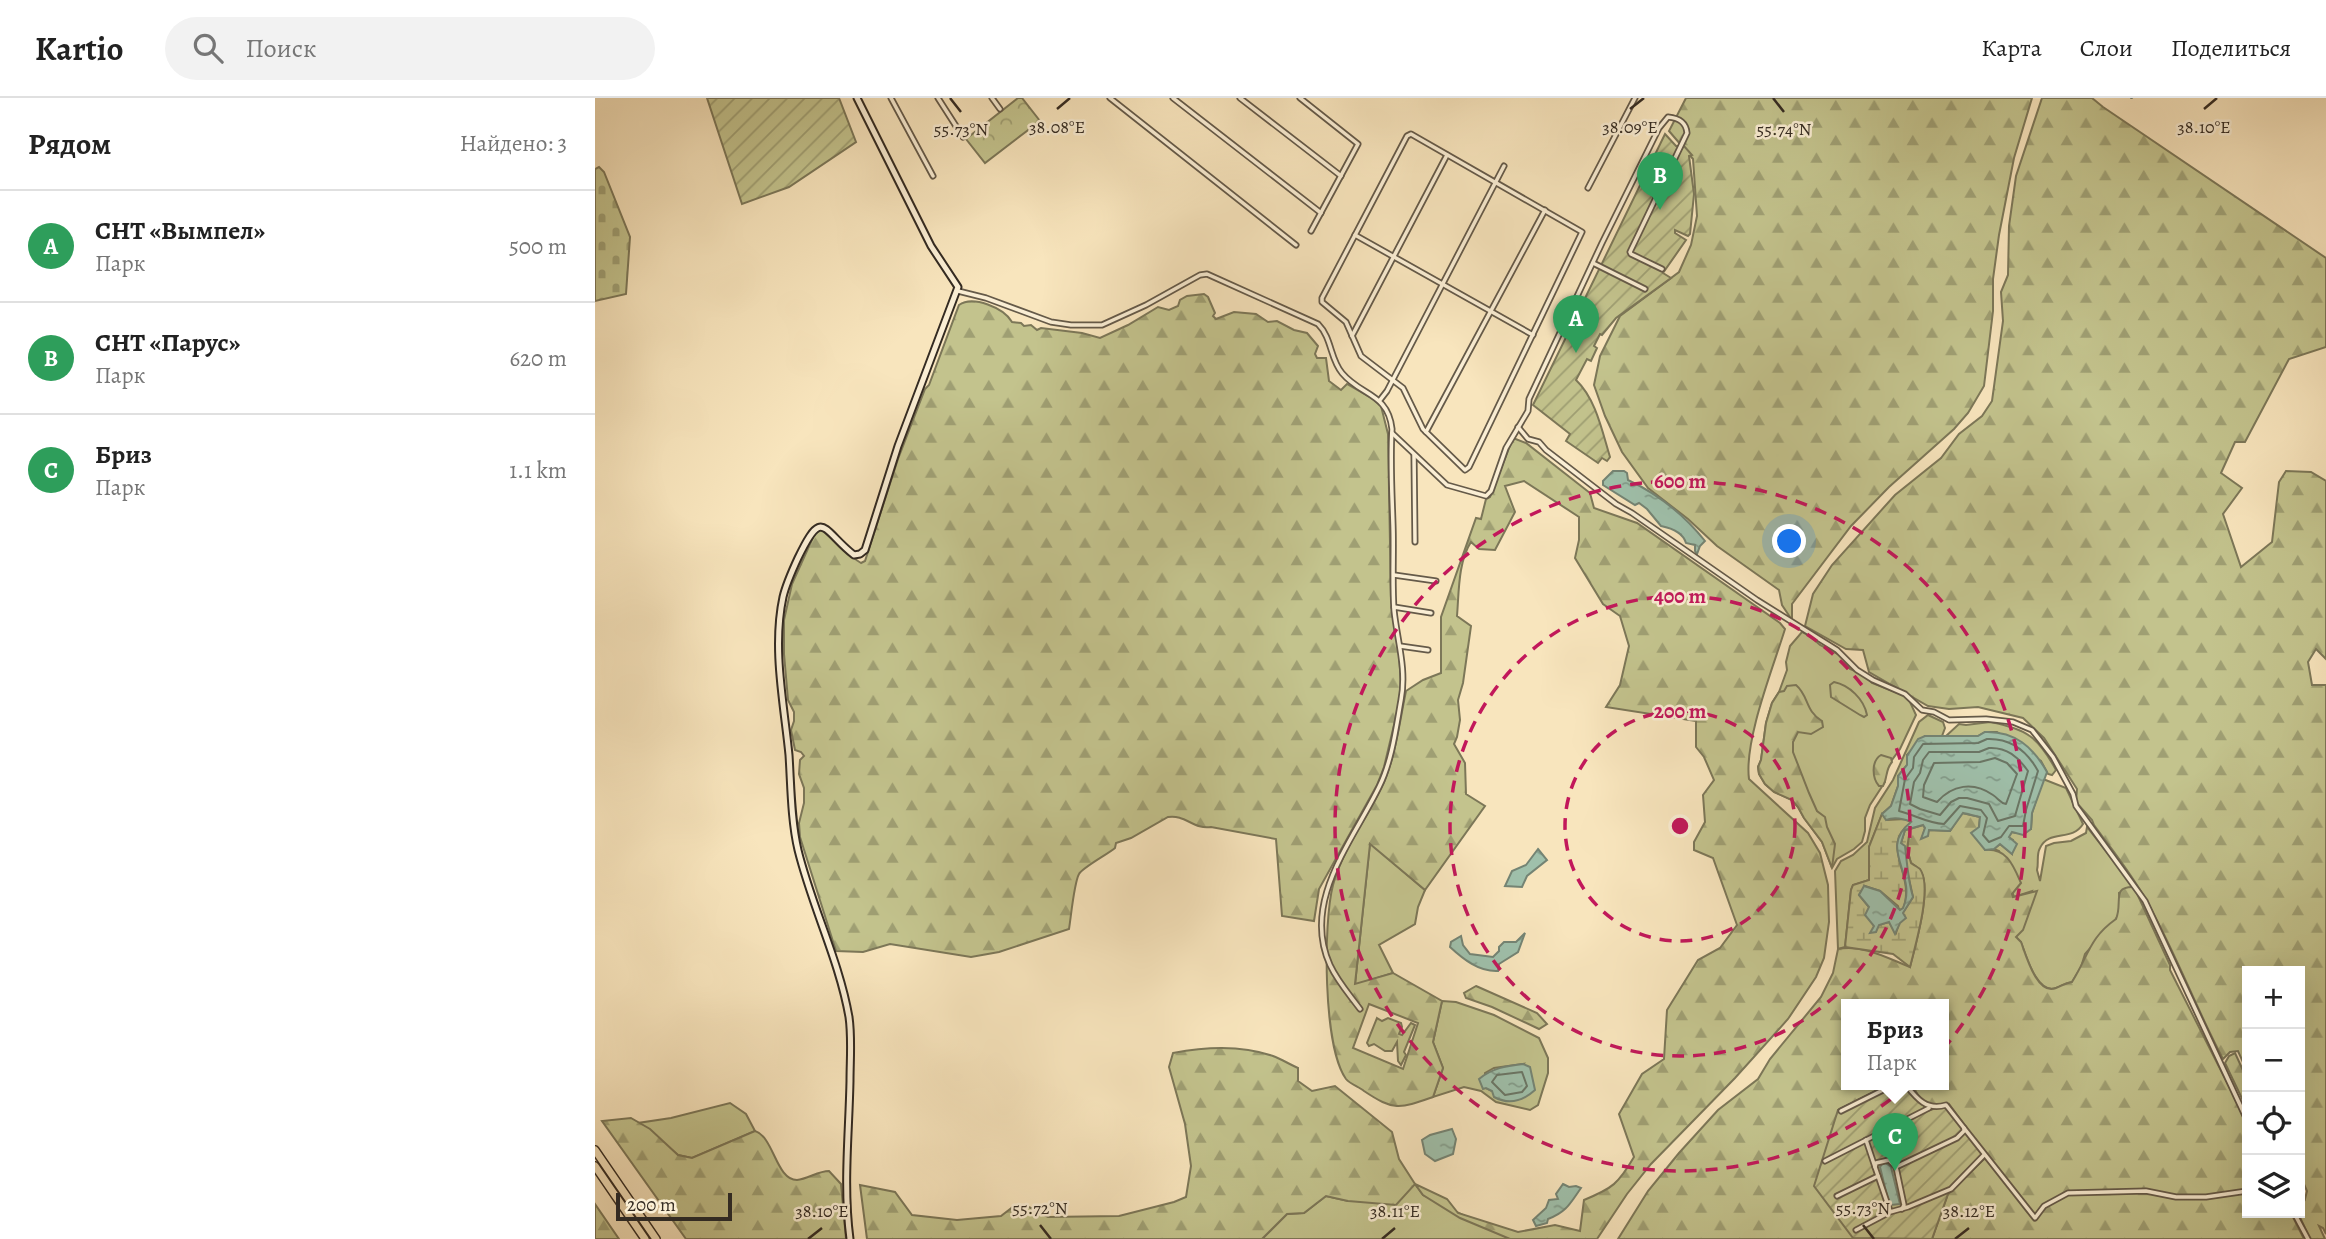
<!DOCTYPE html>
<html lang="ru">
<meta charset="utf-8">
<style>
:root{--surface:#fff;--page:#f2f2f2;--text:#222;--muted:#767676;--line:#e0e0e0;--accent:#d93025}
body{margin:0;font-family:Alegreya,serif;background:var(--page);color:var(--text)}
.controls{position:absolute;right:21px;bottom:21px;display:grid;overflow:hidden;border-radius:0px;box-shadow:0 7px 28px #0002}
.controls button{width:63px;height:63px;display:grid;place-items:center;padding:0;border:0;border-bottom:2px solid var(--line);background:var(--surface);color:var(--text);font:35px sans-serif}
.scale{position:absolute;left:21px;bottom:18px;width:116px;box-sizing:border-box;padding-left:7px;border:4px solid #342b22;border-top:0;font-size:19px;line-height:24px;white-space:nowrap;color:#342b22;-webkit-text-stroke:5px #faeed4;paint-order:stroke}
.you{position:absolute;left:1195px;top:444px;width:24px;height:24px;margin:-18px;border:5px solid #fff;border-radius:50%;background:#1a73e8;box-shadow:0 0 0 10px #1a73e833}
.badge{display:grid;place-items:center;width:46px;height:46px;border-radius:50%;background:var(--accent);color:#fff;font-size:23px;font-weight:700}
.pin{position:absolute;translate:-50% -58px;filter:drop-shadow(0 2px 4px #0008)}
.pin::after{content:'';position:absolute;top:37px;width:24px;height:21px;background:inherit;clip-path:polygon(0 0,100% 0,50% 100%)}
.popup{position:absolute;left:1246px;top:901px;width:108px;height:91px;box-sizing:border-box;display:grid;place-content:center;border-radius:0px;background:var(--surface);filter:drop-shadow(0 2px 5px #0005);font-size:23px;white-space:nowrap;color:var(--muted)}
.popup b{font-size:26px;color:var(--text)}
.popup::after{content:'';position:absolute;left:50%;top:100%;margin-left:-14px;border:14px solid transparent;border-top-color:var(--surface)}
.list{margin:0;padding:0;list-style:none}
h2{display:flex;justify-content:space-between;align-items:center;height:91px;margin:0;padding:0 28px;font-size:30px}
h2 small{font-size:23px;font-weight:400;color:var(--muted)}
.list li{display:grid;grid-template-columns:46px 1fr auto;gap:21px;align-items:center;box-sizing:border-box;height:112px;padding:0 28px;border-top:2px solid var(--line)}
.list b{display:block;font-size:26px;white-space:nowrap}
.list p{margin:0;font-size:23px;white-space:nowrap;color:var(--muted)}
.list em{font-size:23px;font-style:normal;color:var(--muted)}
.icon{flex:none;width:38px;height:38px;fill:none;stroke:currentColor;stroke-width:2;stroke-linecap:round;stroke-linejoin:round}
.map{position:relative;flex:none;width:1731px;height:1141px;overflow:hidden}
header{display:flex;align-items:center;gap:42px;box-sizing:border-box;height:98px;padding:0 35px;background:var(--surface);border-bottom:2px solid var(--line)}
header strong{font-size:33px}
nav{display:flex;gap:38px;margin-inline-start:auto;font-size:24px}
.search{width:490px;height:63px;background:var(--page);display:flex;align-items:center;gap:18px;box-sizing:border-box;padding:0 24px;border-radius:38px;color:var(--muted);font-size:26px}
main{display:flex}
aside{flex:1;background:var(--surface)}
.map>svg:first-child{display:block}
</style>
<header>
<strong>Kartio</strong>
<div class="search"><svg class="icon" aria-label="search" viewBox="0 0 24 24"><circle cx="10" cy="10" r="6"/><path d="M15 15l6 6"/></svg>Поиск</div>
<nav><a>Карта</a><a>Слои</a><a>Поделиться</a></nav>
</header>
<main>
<aside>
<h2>Рядом<small>Найдено: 3</small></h2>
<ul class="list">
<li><span class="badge" style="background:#2e9e5b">A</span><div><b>СНТ «Вымпел»</b><p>Парк</p></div><em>500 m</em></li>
<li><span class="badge" style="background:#2e9e5b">B</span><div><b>СНТ «Парус»</b><p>Парк</p></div><em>620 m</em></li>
<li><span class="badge" style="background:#2e9e5b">C</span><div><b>Бриз</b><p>Парк</p></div><em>1.1 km</em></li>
</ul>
</aside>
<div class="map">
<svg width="1731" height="1141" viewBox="0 0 1731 1141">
<defs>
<pattern id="forest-firs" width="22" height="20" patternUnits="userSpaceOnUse" patternTransform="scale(1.75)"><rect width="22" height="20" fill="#c3c38d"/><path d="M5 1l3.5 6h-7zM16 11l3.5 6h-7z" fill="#9f9f73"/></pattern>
<pattern id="wetland-marsh" width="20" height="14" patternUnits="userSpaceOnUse" patternTransform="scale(1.75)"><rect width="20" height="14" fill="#c3c38d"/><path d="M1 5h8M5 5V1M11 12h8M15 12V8" fill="none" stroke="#9f9f73"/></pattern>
<pattern id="cemetery-stones" width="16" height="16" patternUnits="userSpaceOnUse" patternTransform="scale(1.75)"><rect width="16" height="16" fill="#c3c38d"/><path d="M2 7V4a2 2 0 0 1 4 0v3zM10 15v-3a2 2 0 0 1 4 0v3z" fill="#9f9f73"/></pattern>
<pattern id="park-crowns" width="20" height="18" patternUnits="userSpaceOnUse" patternTransform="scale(1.75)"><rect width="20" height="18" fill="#c3c38d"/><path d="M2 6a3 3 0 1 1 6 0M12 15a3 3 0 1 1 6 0" fill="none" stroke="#9f9f73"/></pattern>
<pattern id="garden-furrows" width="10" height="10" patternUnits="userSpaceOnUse" patternTransform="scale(1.75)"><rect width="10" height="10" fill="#c3c38d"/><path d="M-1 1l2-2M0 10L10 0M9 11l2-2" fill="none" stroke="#9f9f73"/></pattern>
<pattern id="water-ripples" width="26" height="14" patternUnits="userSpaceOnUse" patternTransform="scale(1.75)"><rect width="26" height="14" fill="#9fc0ab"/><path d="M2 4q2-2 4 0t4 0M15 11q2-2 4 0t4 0" fill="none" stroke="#829c8b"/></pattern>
</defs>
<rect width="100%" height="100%" fill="#f8e5bd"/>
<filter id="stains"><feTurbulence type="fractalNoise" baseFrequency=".00286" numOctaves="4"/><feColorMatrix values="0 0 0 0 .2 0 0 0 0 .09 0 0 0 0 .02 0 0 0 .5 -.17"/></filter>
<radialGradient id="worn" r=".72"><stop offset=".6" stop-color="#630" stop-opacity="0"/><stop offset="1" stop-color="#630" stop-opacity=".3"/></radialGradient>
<!-- grass -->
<g fill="#c3c38d" stroke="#7c7758" stroke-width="2" fill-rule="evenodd">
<path d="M1207,534L1216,539L1225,547L1245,557L1255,571L1269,577L1277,585L1308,597L1315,604L1321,617L1305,651L1291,670L1290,684L1275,707L1270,720V733L1267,744L1259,751L1242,761L1237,770L1227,744L1209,720L1203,709L1197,702L1179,694L1170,686L1164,676L1163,669L1166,662L1171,625L1177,605L1184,594L1192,572L1191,564L1195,548Z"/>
<path d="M1333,617L1348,624L1350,630L1347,638H1330L1312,657V667L1303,678V688L1296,708L1287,716L1274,749V782L1258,787L1256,792L1250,849L1243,851L1240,773L1246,763L1258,757L1272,744L1280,710L1298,682L1324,624Z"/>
<path d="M1395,624C1432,631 1443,639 1461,672L1457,677L1453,676L1446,663L1402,634H1390L1383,638H1351L1364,626L1371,627Z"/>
<path d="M1448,681L1471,690L1488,726C1477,744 1454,731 1445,750C1441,757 1444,765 1442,772L1445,783L1451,748L1459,745L1476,743L1491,735L1492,729L1539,789L1524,795L1525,813L1521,821L1490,856L1486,869L1477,884C1469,885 1467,888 1461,890C1442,897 1431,857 1426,844L1421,839L1437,793L1419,799L1404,753L1399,751L1405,746L1417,756L1418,742L1413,739L1417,734L1421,735L1436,731L1437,715Z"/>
<path d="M775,745L830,792L823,809L820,826L784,847L798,875L760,887Z"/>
<path d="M847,903L861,904L899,917L944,940L953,960V975L943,1007L935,1012L901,1004L886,993L869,989L838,999L848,970L838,944ZM928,966L897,993L891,990L890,975L899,970Z"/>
<path d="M135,1005L151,1016L160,1033L97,1060L83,1057L43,1025L76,1020Z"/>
<path d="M820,1086L828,1097L915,1141H667L692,1116L709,1115L731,1098L753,1103Z"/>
</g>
<!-- forest -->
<g fill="url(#forest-firs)" stroke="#7c7758" stroke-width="2" fill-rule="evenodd">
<path d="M1091,0H1437L1419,60L1404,137L1398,181V213L1389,288L1373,315L1359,331L1294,389L1256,428L1197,506V522L1187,507L1184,492L1122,448L1093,421L1053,390L1027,354L1010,318L999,287L1005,258L1025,218L1084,174L1096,147L1102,118L1098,61L1074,33Z"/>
<path d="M1447,0H1497L1508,9L1731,160V249L1694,261L1650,344H1640L1626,375L1647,390L1628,416L1646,469L1677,444L1684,384L1691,373L1716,374L1731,383V561L1721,551L1713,564L1717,587H1731V1136L1728,1130L1724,1128L1730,1141H1715L1703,1115H1705V1093L1710,1101L1712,1093L1705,1077V873H1652V973L1643,953L1635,954L1628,961C1600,908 1580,853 1551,802C1536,775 1517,752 1499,727L1497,722L1481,704L1482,691L1449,640L1428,620L1383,609L1354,611L1333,608L1274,574L1268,552L1251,551L1210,528L1218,496L1237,467L1300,397L1346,360L1364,336L1387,318L1397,303L1408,223L1406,194L1413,177L1414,128L1421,78Z"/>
<path d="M609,196L613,199L620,215L618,218L621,221L639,214L661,216L673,224L682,223L699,232L712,235L723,248L720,256L722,260H731L734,283L746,292L752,286L778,301L786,308L793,336L796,500L804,555L806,588L804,606L789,669L782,687L724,791L719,823L687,818L681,741L616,729C599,732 590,716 573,719L536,740L521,745L520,750C513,756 487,770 484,776C479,785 476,819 474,831L404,854L376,859L295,846L268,854L241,853L205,739L204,725L209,705V690L204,676L205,662L209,658L206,654L200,652L196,632L199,623V614L193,602L189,556V522L197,486L220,435L227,431C243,439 250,456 266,465L270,463L303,361L330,291L334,287L364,207C378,197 409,210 417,224L426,225L429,228L436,227L442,232L446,230L487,235L505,240L533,227L563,209L574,212L583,208L585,202L592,198Z"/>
<path d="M918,340L931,345L995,395L999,410L1042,425L1185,525L1190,531C1178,570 1149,642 1154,681L1213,735L1225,755L1233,787L1234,824L1229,860L1221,879L1193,921L1140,980L1056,1066L1032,1096L1002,1141H915L865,1120L828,1097L820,1086L801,1107L753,1103L731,1098L709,1115L692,1116L667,1141H272L265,1087L300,1094L317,1117L362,1122L406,1118L419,1108L434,1109L453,1119L524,1118L579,1104L591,1099L596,1068L590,1026L574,969L578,955C609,949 647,947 678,958C686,961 694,966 703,970V983L717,993L740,988L797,1034L804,1061L820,1086L852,1101L863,1115L923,1134L960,1127L985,1133L989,1102C1018,1090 1023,1086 1039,1059L1024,1016L1047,976L1069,961L1072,912L1103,862L1125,850L1142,827L1118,760L1099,752V744L1110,724L1108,697L1119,682L1109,659L1101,649V623L1011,609L1025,587L1034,548L1025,518L1008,506L980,460L984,442V419L929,383L910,388L920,414L900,452L884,451L876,444C863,464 864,494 862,518L876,528L868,585L863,602L865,622L862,639L859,646L870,665L871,696L890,708L830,792L775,746L760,886L798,875L847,903L838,944L848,970L838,999C804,1011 799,1013 769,993C764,989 755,986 751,981C728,949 728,825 738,787C748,749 775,717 790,682C801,654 805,622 811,593L828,582L846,575V519L881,420L886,421L891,401L895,399ZM774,906L823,925L808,971L758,950Z"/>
<path d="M1239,584C1254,587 1269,601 1272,617L1269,619L1265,617L1236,599L1235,587Z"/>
<path d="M1201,587C1214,598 1210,613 1227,623L1228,629L1216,636L1203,634L1198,644V654L1214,695L1222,713L1230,719L1232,729L1240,746L1237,770L1227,744L1209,720L1203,709L1197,702L1179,694L1170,686L1164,676L1163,669L1166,662L1171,625L1177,605L1184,594L1189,593L1192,588Z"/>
<path d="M1286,657L1296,660L1297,664C1290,672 1293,679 1288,688H1284C1277,680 1276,663 1286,657Z"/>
<path d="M1367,715L1385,719L1384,729L1390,752C1412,750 1418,767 1426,785L1417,796L1418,799L1442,793L1428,832L1421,839L1426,844C1431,857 1442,898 1461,890C1467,888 1470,885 1477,884C1494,857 1494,840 1521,821C1528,805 1516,788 1539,789L1575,867V872L1652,1024V1115H1696L1709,1141H1337L1353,1096L1392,1058L1332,1013L1317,987H1349V907H1251V987H1293L1243,1012L1258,1140L1260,1141H1023L1053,1093L1084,1055L1123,1012L1163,981L1175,961L1226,899L1238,875L1243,851C1268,846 1292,860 1315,869C1320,848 1338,789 1325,772C1324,770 1317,766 1316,765L1312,751L1315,731L1328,727L1330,730L1327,740L1334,732L1355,733Z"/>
<path d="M881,888L942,915L952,926L944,931L897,909L871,900L869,895Z"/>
<path d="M782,920L787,923L793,920L806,925L807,929L804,936L807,937L816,925L820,927L809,954L811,957L806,967L803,963L802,944L797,953H790L779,946L774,948L772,945Z"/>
<path d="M1640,955L1652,981V1011L1630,965L1634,958Z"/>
<path d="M36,1020L55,1031L83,1057L97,1060L160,1033C179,1039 181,1082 202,1082C213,1081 223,1073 234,1073L246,1086L251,1141H91L7,1023Z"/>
<path d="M0,1106L24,1141H0Z"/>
</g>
<!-- wetland -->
<path fill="url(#wetland-marsh)" stroke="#7c7758" stroke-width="2" d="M1287,716L1292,722L1310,721L1317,724C1282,748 1322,776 1308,811L1304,812L1303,808L1285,793L1270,788L1264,797L1274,809L1279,828L1294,824L1301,835L1307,816L1318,799L1306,745L1310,732L1315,731L1312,751L1316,765C1317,766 1324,770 1325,771C1338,789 1320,848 1315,869L1298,856L1250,849L1256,792L1258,787L1274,782V749Z"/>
<!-- cemetery -->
<path fill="url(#cemetery-stones)" stroke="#7c7758" stroke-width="2" d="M4,69L9,74L35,139L31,196L0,203V71Z"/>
<!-- park -->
<path fill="url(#park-crowns)" stroke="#7c7758" stroke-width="2" d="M423,0H427L445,23L390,65L371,41Z"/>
<!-- garden -->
<g fill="url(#garden-furrows)" stroke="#7c7758" stroke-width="2">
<path d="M112,0H244L261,44L194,89L147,106Z"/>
<path d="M1070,36L1081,48H1089L1097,57L1094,58L1099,96L1095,136L1093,138L1080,132V135L1091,142L1068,175L1076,180L1021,220L1007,237L1005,236L999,248L1002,250L996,263L992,261L981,282C1001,301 1007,333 1015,359L1012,363L1007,360L1003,365L971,343L975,336L938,307Z"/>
<path d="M1293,987H1317L1332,1013L1354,1006L1392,1058L1353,1096L1337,1141L1258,1140L1219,1088L1243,1012Z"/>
</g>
<!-- water -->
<g fill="url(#water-ripples)" stroke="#748474" stroke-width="2">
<path d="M1018,373H1029L1032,375L1033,382C1063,396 1090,418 1110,443L1105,448L1102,456L1100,453V447L1091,445C1088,435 1076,430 1066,428L1052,411L1044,405L1040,407L1008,387V383Z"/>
<path d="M1390,634C1420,633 1438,649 1452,674L1437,715L1436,731L1428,737L1417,734L1414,739L1422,746L1417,756L1405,746L1399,751L1390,752L1376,735L1384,729L1385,719L1368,715L1355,733L1334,732L1333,738L1326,741L1330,730L1328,727L1310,732L1306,745L1310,748C1312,765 1313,783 1318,799L1308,815L1311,820L1305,825L1300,836L1294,824L1284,827L1281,834L1275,835L1279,828L1270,817L1274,809L1264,797L1269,788L1285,793L1305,812L1308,810C1323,776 1282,751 1316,724C1309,721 1299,719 1291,722L1287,716L1296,708L1303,688V678L1312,667V658L1323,641L1330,638H1383Z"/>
<path d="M943,751L952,762L932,778L927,789L910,788L917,773L931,767Z"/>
<path d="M930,835L923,854L904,866L903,873C884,874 868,861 855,849L856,844L866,838L868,847L875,856L898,859L904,853V849L909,844H921Z"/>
<path d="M928,966L935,969L940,992C928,1003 914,1007 899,999L897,993L891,990L888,991L884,981C897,970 911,968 928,966Z"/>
<path d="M857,1031L861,1041L858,1056L840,1063L830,1056L827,1042L835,1037Z"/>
<path d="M1288,1065H1291L1296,1069L1305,1106L1296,1107L1294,1106L1285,1069Z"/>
<path d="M968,1086L974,1089L981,1088L986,1090C976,1104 972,1114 953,1121L952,1125L941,1128L938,1122L951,1110L954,1102L963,1101L961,1096Z"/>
</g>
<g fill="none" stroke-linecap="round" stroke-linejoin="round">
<!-- shore -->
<g stroke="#6a7666" stroke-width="2">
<path d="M1392,641C1415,640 1432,653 1443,673L1431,712L1428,728H1414L1406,739L1394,744L1388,737L1392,720L1386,712L1365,708L1349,726C1332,725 1320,717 1304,713L1310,681L1318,670L1319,659L1328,646L1383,645Z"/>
<path d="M1394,650C1412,649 1423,659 1433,673L1420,718L1403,723L1394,706L1372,700H1364L1356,704L1345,717L1325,711L1315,706L1319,684L1325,675L1328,662L1334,654H1384Z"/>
<path d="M1400,660L1412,665L1422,676L1411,706C1405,705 1404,701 1398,697C1378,683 1357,687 1342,704L1328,699L1329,687L1339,665L1385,664Z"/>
<path d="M927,974L932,988L927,994L910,997L897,984L902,977Z"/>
</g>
<!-- stream -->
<path stroke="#748474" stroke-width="2" d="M1536,0H1537"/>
<!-- street casing -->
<g stroke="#655a49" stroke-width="7">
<g id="street">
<path d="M296,0L338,78"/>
<path d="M343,0L368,39"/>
<path d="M397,0L405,11"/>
<path d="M515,0L701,147"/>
<path d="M578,0L726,115"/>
<path d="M645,0L746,78"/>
<path d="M705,0L763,46L716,133"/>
<path d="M816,36L987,134L874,369L870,372L828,331L808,290L766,258L751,224L727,204V200L812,38Z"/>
<path d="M993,90L1040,0"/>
<path d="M760,137L938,237"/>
<path d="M998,165L1050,191"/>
<path d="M363,193L391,200L456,224L476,227H507L551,207L605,177L612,176L723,226C737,240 735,261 747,275C766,298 793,295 797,331C795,362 797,395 798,427C799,455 797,483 799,512C802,542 812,571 806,602C801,630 797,663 784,689C758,743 706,803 735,867C743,884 754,896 765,911"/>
<path d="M757,238L852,57"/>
<path d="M785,302L792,293L909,68"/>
<path d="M923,329L933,341L944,344L951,352L1021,406L1037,415L1162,502L1242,552L1262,572L1278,582L1310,596L1327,612L1339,614L1354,622L1391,621L1418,624L1437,632L1458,659L1478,696L1481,708L1550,803L1652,1022"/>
<path d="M831,334L950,112"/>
<path d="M797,335L852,387L891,398L896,393L911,350L933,313L934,301L1007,145L1064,30L1073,19C1084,20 1091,24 1092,35L1035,154L1036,156L1067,171"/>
<path d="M819,357L820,444"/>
<path d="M799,477L841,483"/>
<path d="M799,509L836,515"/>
<path d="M805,548L833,552"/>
<path d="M1246,1013L1298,987"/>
<path d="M1369,1030L1440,1120L1449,1108L1473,1095L1551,1093L1581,1099H1611L1652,1093"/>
<path d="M1271,1042L1280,1069"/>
<path d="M1230,1063L1334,1010"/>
<path d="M1301,1069L1362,1040L1369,1033V1030L1351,1007C1332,1013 1322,1001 1311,987"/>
<path d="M1242,1098L1283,1078"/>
<path d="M1295,1113L1280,1069L1281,1065L1294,1062L1301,1069L1309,1107L1307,1111"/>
<path d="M1699,1115L1713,1141"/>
<path d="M1261,1132L1295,1114L1313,1109L1356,1091L1389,1057"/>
</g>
</g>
<!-- secondary casing -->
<g stroke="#342b22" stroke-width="9">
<path id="secondary" d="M255,1141C248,1088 254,1036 255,983C255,962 257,940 254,919C244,862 217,809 203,752C196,722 196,688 194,657C189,606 177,550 188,499C191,486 197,473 203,460C228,408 227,432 259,457L265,456L270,452L303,348L363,189L336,148L262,0"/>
</g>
<!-- highway casing -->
<g stroke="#342b22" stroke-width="10">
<g id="highway">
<path d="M0,1052L61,1141"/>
<path d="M0,1068L50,1141"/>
</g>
</g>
<!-- street -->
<use href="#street" stroke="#faeed4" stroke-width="3.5"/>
<!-- secondary -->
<use href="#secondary" stroke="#faeed4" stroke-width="5"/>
<!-- highway -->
<use href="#highway" stroke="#f8e5bd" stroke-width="7"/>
</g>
<!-- ticks -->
<path fill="none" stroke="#342b22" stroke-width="2.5" d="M355,0L366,14M1178,0L1189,14M462,11L475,0M1035,11L1049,0M1609,11L1622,0M445,1127L456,1141M1268,1127L1279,1141M213,1141L227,1130M787,1141L800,1130M1360,1141L1374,1130"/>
<!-- distance rings -->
<g fill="none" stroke="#c2185b" stroke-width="3.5" stroke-dasharray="12 9">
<circle cx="1085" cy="728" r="115"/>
<circle cx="1085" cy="728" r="230"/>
<circle cx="1085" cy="728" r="345"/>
</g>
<g font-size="18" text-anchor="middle" fill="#342b22" stroke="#faeed4" stroke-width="5" stroke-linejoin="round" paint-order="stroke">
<text x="1609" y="35">38.10°E</text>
<text x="462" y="35">38.08°E</text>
<text x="1035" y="35">38.09°E</text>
<text x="366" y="37">55.73°N</text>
<text x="1189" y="37">55.74°N</text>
<text x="445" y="1116">55.72°N</text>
<text x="1268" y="1116">55.73°N</text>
<text x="227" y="1119">38.10°E</text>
<text x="800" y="1119">38.11°E</text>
<text x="1374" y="1119">38.12°E</text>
</g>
<circle cx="1085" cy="728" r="10" fill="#c2185b" stroke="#faeed4" stroke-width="3.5"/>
<g font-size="21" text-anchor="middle" font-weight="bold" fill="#c2185b" stroke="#faeed4" stroke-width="5" stroke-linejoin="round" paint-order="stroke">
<text x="1085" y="390">600 m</text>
<text x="1085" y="505">400 m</text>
<text x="1085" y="620">200 m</text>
</g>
<rect width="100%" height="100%" filter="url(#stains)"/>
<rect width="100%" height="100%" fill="url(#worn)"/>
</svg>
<div class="controls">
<button>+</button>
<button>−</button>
<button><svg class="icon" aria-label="locate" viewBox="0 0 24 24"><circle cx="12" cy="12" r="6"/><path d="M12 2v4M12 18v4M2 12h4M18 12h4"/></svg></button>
<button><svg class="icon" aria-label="layers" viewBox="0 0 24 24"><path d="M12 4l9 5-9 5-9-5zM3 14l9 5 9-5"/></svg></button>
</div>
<div class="scale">200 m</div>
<div class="you"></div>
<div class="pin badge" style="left:981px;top:255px;background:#2e9e5b">A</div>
<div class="pin badge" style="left:1065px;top:112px;background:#2e9e5b">B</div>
<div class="pin badge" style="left:1300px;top:1073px;background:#2e9e5b">C</div>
<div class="popup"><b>Бриз</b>Парк</div>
</div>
</main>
